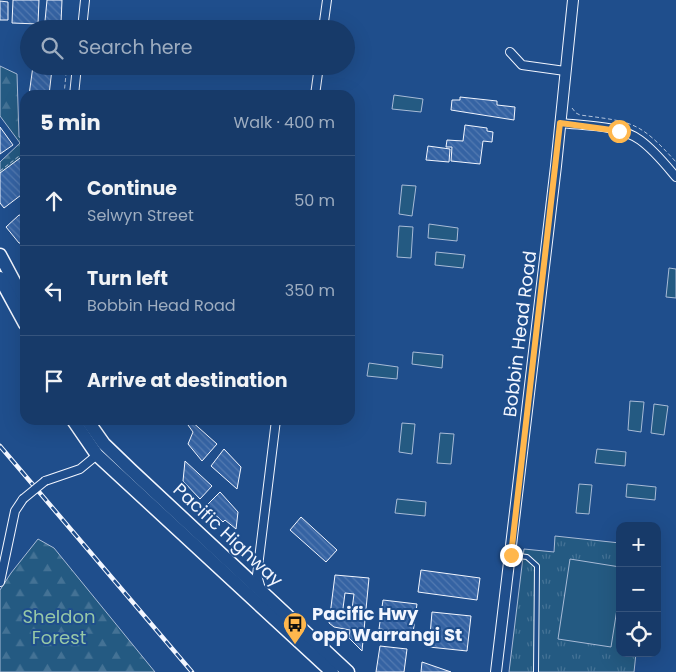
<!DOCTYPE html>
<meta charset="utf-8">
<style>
:root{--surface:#173a69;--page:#244571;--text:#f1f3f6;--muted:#9eadc0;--line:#36547d}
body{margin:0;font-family:Poppins,sans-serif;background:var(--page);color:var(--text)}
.controls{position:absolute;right:15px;bottom:15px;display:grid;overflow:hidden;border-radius:10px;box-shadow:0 5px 20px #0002}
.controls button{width:45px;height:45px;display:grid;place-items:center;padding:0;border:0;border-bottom:1px solid var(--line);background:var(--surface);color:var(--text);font:25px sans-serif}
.stop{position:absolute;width:15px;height:15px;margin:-11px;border:4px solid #ffb74d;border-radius:50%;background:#fff}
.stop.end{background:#ffb74d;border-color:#fff;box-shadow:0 1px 5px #0008}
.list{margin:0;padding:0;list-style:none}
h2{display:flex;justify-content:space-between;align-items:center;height:65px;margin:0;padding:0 20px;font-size:21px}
h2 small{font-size:16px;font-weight:400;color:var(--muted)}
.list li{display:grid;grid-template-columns:32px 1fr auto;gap:15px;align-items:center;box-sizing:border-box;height:90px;padding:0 20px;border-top:1px solid var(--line)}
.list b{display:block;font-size:19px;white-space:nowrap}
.list p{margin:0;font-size:16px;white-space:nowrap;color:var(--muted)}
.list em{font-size:16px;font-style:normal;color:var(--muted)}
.icon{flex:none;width:28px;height:28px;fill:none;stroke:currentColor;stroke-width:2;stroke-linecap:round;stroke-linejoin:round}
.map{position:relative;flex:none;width:676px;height:672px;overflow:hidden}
.search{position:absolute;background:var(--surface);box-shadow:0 5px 20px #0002;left:20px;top:20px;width:335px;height:55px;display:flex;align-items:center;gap:12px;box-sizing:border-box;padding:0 18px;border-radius:28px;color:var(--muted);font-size:19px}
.panel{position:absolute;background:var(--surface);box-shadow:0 5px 20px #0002;left:20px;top:90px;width:335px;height:335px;border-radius:15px}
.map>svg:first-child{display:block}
</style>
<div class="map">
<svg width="676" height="672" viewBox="0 0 676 672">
<defs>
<pattern id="grass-tufts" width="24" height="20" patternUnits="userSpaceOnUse" patternTransform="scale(1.25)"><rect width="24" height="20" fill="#245a82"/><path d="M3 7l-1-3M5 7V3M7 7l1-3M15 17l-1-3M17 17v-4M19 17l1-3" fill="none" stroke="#447295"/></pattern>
<pattern id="forest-firs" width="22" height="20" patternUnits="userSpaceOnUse" patternTransform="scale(1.25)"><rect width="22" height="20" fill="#245a82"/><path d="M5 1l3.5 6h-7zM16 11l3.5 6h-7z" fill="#447295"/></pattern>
<pattern id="building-back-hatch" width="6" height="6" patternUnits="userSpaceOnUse" patternTransform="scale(1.25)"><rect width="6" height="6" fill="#3563a3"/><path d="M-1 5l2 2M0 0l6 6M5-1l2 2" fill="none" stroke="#537ab1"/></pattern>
</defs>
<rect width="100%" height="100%" fill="#1f4e8c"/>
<!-- grass -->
<path fill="url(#grass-tufts)" stroke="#a8bbd7" d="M555,536L620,543V653H636L634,672H509L524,549L554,552Z"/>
<!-- forest -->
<g fill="url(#forest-firs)" stroke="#a8bbd7">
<path d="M0,66L17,74L19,137L25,139V157L23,156L0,174V162L20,143L0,116Z"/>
<path d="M38,539L54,548L155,672H0V590L11,573Z"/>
</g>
<!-- pitch -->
<g fill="#245a82" stroke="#a8bbd7">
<path d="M394,95L423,99L421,112L392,109Z"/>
<path d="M402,185L416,186L412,216L399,214Z"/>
<path d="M429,224L458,228L457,241L428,238Z"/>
<path d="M399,226L413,227L411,258L397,257Z"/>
<path d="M436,252L465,255L463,268L435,265Z"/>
<path d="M669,268L676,269V298L666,297Z"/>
<path d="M413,352L443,355L442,368L412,364Z"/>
<path d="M369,363L398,367L397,379L367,376Z"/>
<path d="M630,401L644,402L641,432L628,430Z"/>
<path d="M654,404L668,406L664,435L651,433Z"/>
<path d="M402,423L415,424L412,454L399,452Z"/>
<path d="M440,433L454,434L451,464L437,463Z"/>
<path d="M597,449L626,452L625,466L595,463Z"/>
<path d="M579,484L592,485L589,514L576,513Z"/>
<path d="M627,484L656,487L655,500L626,497Z"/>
<path d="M397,499L426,502L425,516L395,513Z"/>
<path d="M570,559L620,567V590L611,647L558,639Z"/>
</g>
<!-- building -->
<g fill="url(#building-back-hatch)" stroke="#f2f6ff" fill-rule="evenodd">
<path d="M13,0H39L38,24L12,23Z"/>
<path d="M47,0H62L61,23L45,21Z"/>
<path d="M0,1L8,2V20H0Z"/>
<path d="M33,66L52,69L49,95H29Z"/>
<path d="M460,97L497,101V105L515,107L514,120L451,110L452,100H460Z"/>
<path d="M465,125L487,128V131L493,132L492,142L483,141L480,164L451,161L452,147H446L447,140L463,141Z"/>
<path d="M0,127L13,145L0,154Z"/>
<path d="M428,146L450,149L449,162L426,160Z"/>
<path d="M20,158L25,164V192L4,208L0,203V173Z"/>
<path d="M19,215L25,216V244L19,243L6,227Z"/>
<path d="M190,420L217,444L202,461L188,444L193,432L188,425Z"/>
<path d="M224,449L241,467L237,489L211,466Z"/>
<path d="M185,461L212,486L200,499L183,481Z"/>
<path d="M220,492L238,512L236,529L225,520L223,522L206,506Z"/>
<path d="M301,517L337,550L326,562L290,530Z"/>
<path d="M421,570L480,578L477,600L418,592Z"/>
<path d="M335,575L369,578L362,651L349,638L350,630L334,627L329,623ZM345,593L354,594L351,617L342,616Z"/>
<path d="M383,600L417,604L413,633L379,629Z"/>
<path d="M432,612L471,616L467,651L429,647Z"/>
<path d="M380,646L407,649L404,672H376Z"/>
<path d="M422,662L451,672H421Z"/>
</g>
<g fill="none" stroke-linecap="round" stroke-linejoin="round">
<!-- service casing -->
<g stroke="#f2f6ff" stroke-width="6">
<path id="service" d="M511,555L527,557L537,566L536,672"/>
</g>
<!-- minor casing -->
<g stroke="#f2f6ff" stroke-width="10">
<g id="minor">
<path d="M82,29L85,0"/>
<path d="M323,29L327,0"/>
<path d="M510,52L522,65L565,71"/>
<path d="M74,95L77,66"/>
<path d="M315,95L319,66"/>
<path d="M561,123C586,126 619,125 640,140C654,150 665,164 676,177"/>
<path d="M45,481L80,469L97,455"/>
<path d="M0,582L15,511L23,499"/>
<path d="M261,589L257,575L276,420"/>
</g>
</g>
<!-- secondary casing -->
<g stroke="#f2f6ff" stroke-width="12">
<path id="secondary" d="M496,672L556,166L573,0"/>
</g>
<!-- trunk casing -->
<g stroke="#f2f6ff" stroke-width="15">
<g id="trunk">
<path d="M0,255L25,302"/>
<path d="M0,278L25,324"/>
<path d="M73,420L97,455L332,672"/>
<path d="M87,420L104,444L131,470L348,672"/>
</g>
</g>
<!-- path -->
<g stroke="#b3c4dc" stroke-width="1" stroke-dasharray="4 2.5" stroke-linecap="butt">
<path d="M64,95L66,74"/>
<path d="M572,108L576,113L580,115C633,122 639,121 676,162"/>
<path d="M0,171L23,153L25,155"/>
</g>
<!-- service -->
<use href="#service" stroke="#1f4e8c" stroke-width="4"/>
<!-- minor -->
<use href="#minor" stroke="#1f4e8c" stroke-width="8"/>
<!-- secondary -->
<use href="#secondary" stroke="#1f4e8c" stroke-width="10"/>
<!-- trunk -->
<use href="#trunk" stroke="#1f4e8c" stroke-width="12"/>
<!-- rail casing -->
<g stroke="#f2f6ff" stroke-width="4.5">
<path id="rail" d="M0,446L192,672"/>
</g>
<!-- rail -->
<use href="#rail" stroke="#1f4e8c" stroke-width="2.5" stroke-dasharray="8" stroke-linecap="butt"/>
<!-- minor-bridge casing -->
<g stroke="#f2f6ff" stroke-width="10" stroke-linecap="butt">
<path id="minor-bridge" d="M23,499L45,481"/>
</g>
<!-- minor-bridge -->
<use href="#minor-bridge" stroke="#1f4e8c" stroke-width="8"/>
</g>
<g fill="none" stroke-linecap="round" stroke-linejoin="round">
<!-- route -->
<path stroke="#ffb74d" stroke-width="6" d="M511,555L560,123L619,131"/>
</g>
<!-- icons -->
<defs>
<g id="bus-pin" transform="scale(1.25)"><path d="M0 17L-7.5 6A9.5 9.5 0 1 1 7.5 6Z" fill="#ffb74d" stroke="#1f4e8c"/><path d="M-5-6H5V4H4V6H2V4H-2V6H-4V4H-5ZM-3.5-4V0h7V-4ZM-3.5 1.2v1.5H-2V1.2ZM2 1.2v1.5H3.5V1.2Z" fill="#111"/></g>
</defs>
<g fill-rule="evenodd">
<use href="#bus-pin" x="295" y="624"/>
</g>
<g text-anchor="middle" stroke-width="4" stroke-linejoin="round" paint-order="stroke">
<!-- street labels -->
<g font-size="18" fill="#f2f6ff" stroke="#1f4e8c">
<text transform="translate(520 334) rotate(-83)" y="6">Bobbin Head Road</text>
<text transform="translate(228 535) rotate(43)" y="6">Pacific Highway</text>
</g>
<!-- poi labels -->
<g font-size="18" font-weight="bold" fill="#f2f6ff" stroke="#1f4e8c" text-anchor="start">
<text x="312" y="620">Pacific Hwy<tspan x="312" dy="21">opp Warrangi St</tspan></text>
</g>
<!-- park labels -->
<g font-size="18" fill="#97c8a6" stroke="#1f4e8c">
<text x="59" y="623">Sheldon<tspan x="59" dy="21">Forest</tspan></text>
</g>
</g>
</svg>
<div class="controls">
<button>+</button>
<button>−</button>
<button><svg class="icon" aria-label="locate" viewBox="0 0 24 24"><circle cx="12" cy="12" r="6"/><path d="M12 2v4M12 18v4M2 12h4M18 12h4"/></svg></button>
</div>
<div class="stop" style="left:619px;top:131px"></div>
<div class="stop end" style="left:511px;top:555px"></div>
<div class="search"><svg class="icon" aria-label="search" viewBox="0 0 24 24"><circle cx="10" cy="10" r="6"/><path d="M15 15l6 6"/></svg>Search here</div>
<section class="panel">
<h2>5 min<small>Walk · 400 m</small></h2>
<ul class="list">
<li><svg class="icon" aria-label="ahead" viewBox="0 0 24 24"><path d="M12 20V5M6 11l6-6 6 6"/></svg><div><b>Continue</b><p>Selwyn Street</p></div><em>50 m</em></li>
<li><svg class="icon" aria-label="left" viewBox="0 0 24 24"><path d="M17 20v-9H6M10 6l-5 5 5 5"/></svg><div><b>Turn left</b><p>Bobbin Head Road</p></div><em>350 m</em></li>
<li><svg class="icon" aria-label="arrive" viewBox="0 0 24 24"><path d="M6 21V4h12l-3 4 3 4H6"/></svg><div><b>Arrive at destination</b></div></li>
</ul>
</section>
</div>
